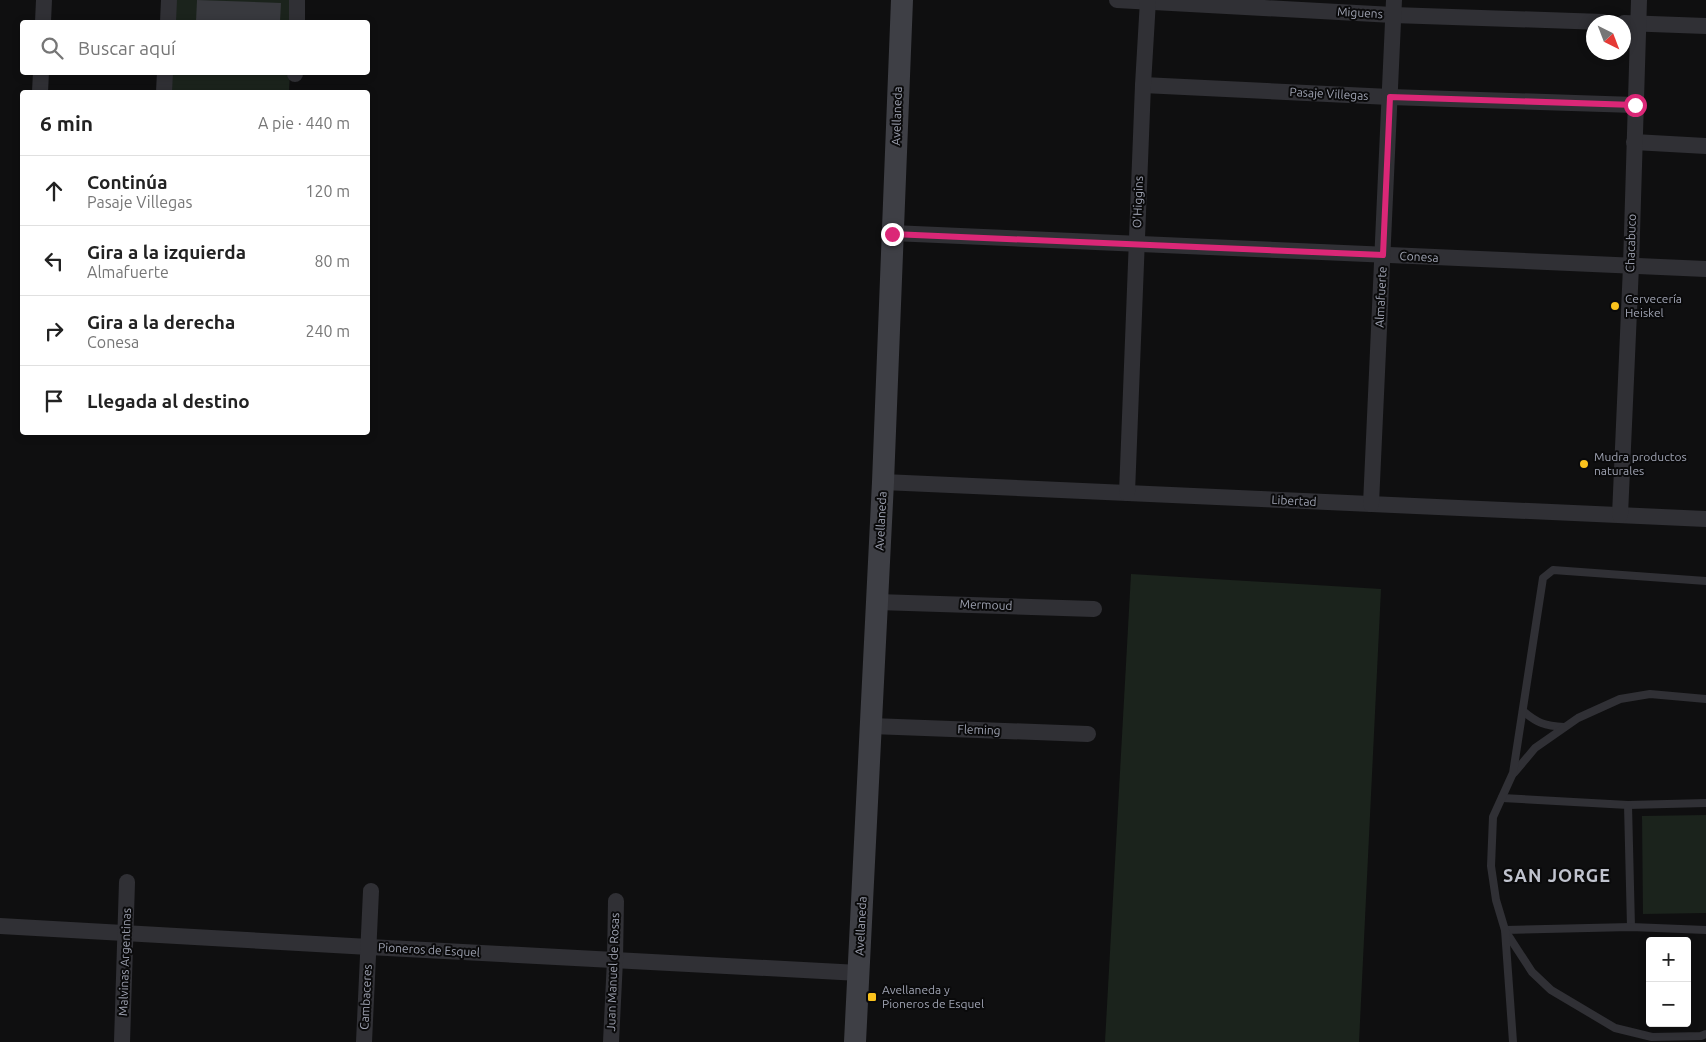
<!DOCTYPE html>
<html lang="es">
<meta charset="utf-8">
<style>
:root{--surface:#fff;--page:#f2f2f2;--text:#222;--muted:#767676;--line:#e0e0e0}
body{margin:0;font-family:Ubuntu,sans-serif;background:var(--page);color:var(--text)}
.controls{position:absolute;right:15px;bottom:15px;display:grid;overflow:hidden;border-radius:5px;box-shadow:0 2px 8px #0003}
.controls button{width:45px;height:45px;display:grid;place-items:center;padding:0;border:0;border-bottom:1px solid var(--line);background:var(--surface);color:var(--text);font:25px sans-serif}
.compass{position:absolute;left:1586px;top:15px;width:45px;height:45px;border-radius:50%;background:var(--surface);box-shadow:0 2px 8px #0003;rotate:138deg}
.stop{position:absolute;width:15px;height:15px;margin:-11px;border:4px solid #db2777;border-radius:50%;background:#fff}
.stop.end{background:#db2777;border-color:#fff;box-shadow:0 1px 5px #0008}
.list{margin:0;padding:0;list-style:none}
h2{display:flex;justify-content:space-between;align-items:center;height:65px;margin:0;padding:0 20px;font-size:21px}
h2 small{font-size:16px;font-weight:400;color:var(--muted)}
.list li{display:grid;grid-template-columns:32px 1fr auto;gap:15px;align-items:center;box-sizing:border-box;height:70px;padding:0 20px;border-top:1px solid var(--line)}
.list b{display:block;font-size:19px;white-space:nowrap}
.list p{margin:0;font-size:16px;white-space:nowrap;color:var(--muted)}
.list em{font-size:16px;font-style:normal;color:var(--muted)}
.icon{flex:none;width:28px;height:28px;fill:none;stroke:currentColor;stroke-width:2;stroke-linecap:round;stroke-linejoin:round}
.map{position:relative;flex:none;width:1706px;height:1042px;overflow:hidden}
.search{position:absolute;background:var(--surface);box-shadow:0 2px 8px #0003;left:20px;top:20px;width:350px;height:55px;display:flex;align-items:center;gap:12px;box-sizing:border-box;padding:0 18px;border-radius:5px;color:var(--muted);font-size:19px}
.panel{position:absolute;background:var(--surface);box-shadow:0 2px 8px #0003;left:20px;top:90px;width:350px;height:345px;border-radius:5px}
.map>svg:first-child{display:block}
</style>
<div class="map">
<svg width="1706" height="1042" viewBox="0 0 1706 1042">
<rect width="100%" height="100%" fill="#0f0f10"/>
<!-- green -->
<g fill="#1b231c">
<path d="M170,0H293L292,22H169Z"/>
<path d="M167,73H290L289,92H166Z"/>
<path d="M1131,574L1381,589L1359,1042H1105Z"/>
<path d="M1706,815V913L1643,914L1642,816Z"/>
</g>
<!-- building -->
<path fill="#38393e" d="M197,0L281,3L280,22H196Z"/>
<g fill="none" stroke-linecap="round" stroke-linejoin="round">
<!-- lane -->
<g stroke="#303035" stroke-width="8">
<path d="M1523,711C1537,723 1545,726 1564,727"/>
<path d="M1514,773L1535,748L1578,718L1620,699L1650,694L1706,699"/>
<path d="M1502,798L1628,805L1706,803"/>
<path d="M1628,805L1631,927"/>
<path d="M1505,930L1631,927L1706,930"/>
<path d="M1506,932L1532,972L1551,990L1615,1028L1652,1037L1701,1036L1706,1034"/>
<path d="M1513,1042L1505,930L1496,900L1491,866L1493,817L1513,773L1543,578L1553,570L1706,581"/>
</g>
<!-- street -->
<g stroke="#303035" stroke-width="16">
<path d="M1117,0L1393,15L1603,22"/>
<path d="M43,22L44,0"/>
<path d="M168,22L169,0"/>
<path d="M297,22V0"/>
<path d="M1624,23L1706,26"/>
<path d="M295,74V72"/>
<path d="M1143,85L1390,97L1635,105"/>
<path d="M40,92L41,72"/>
<path d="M164,92L165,72"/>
<path d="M1634,142L1706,146"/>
<path d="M892,233L1706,269"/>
<path d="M883,482L1706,519"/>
<path d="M1127,493L1143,85L1148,0"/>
<path d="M1371,504L1394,0"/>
<path d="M1620,515L1631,266L1639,0"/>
<path d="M877,602L1094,609"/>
<path d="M871,726L1088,734"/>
<path d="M0,926L369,947L859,973"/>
<path d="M122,1042L127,882"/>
<path d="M364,1042L371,891"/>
<path d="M611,1042L615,960L616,901"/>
</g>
<!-- secondary -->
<path stroke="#3e3f45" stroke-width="22" d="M855,1042L883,482L902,0"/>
</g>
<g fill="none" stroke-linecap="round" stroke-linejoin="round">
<!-- route -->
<path stroke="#db2777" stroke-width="6" d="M892,234L1383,255L1390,97L1635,105"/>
</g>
<!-- markers -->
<g fill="#fac21d" stroke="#0a0a0b" stroke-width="2">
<circle cx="1615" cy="306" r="5"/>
<circle cx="1584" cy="464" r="5"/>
<rect x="867" y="992" width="10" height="10" rx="2.5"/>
</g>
<g text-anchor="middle" stroke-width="4" stroke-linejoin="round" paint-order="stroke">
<!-- street labels -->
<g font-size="12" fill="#9fa3b2" stroke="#0a0a0b">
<text transform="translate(1360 13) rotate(3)" y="4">Miguens</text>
<text transform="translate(1329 94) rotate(3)" y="4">Pasaje Villegas</text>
<text transform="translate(897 116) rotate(-88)" y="4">Avellaneda</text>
<text transform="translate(1138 202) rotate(-88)" y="4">O'Higgins</text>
<text transform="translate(1631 243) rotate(-88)" y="4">Chacabuco</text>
<text transform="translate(1419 257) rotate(3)" y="4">Conesa</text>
<text transform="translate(1381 297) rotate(-87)" y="4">Almafuerte</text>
<text transform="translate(1294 501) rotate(3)" y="4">Libertad</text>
<text transform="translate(881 521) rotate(-87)" y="4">Avellaneda</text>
<text transform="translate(986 605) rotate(2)" y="4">Mermoud</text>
<text transform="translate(979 730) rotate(2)" y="4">Fleming</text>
<text transform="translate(861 926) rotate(-87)" y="4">Avellaneda</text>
<text transform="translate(429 950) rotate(3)" y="4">Pioneros de Esquel</text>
<text transform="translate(125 962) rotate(-88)" y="4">Malvinas Argentinas</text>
<text transform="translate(613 972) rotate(-88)" y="4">Juan Manuel de Rosas</text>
<text transform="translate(366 997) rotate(-87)" y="4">Cambaceres</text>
</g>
<!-- poi labels -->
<g font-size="12" fill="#9fa3b2" stroke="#0a0a0b" text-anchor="start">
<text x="1625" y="303">Cervecería<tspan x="1625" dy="14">Heiskel</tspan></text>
<text x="1594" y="461">Mudra productos<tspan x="1594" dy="14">naturales</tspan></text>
<text x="882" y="994">Avellaneda y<tspan x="882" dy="14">Pioneros de Esquel</tspan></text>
</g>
<!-- district labels -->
<g font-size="18" font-weight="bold" letter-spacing="1" fill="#c0c3ce" stroke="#0a0a0b">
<text x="1557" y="882">SAN JORGE</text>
</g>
</g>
</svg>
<div class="controls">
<button>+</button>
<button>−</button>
</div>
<svg class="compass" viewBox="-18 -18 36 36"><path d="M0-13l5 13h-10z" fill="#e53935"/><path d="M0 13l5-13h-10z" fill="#767676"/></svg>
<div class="stop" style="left:1635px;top:105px"></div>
<div class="stop end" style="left:892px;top:234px"></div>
<div class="search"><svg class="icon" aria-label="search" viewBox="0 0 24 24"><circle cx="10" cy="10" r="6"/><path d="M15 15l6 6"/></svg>Buscar aquí</div>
<section class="panel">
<h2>6 min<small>A pie · 440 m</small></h2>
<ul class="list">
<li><svg class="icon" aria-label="ahead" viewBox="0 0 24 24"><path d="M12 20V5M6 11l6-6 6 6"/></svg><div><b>Continúa</b><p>Pasaje Villegas</p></div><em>120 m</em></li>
<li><svg class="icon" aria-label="left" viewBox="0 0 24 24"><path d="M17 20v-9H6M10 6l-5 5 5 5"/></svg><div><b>Gira a la izquierda</b><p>Almafuerte</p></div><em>80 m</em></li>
<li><svg class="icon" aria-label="right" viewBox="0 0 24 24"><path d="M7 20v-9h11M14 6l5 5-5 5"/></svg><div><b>Gira a la derecha</b><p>Conesa</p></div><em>240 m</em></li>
<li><svg class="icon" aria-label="arrive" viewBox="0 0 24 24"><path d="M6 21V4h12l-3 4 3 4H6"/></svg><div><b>Llegada al destino</b></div></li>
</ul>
</section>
</div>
